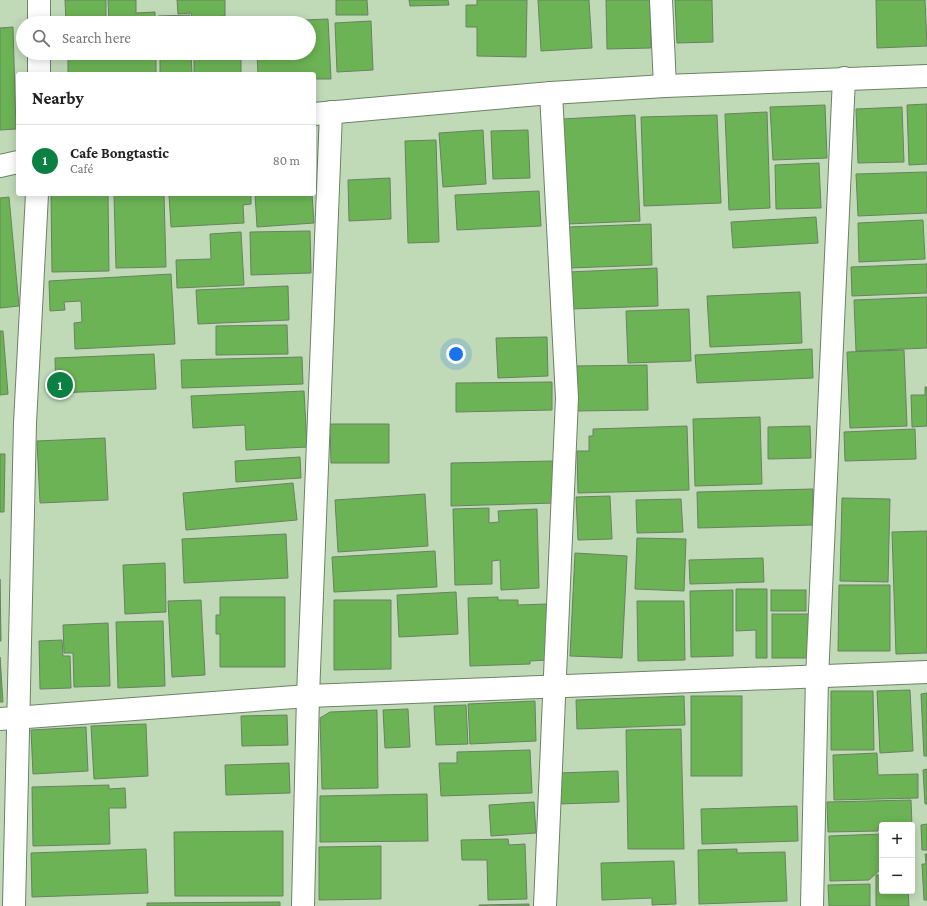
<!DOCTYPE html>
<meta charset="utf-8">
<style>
:root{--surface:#fff;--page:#f2f2f2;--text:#222;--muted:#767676;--line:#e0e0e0;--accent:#0b8043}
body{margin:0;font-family:"Crimson Pro",serif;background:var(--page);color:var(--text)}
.controls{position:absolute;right:12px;bottom:12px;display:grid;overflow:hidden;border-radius:4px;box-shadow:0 2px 10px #0003}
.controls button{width:36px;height:36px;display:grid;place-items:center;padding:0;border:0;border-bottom:1px solid var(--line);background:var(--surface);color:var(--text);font:20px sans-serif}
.you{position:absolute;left:456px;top:354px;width:14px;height:14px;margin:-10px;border:3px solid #fff;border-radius:50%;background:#1a73e8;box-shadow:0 0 0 6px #1a73e833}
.badge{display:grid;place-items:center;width:26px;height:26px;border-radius:50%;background:var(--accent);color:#fff;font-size:13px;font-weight:700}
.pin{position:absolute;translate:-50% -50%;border:2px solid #fff;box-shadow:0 1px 4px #0006}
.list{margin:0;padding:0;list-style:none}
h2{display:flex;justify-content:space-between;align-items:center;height:52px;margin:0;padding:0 16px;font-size:17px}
h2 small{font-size:13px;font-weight:400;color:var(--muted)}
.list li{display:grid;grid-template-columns:26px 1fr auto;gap:12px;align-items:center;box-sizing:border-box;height:72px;padding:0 16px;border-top:1px solid var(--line)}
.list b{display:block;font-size:15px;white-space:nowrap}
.list p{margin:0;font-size:13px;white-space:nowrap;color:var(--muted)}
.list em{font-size:13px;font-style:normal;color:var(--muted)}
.icon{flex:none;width:22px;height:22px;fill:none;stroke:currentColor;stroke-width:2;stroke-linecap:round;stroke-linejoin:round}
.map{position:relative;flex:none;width:927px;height:906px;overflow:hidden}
.search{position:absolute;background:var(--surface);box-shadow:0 2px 10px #0003;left:16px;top:16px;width:300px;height:44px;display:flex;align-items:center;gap:10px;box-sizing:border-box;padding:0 14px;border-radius:22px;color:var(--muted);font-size:15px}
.panel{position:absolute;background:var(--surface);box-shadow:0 2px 10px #0003;left:16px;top:72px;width:300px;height:124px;border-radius:4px}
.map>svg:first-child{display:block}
</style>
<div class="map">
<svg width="927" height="906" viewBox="0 0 927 906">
<rect width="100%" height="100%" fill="#c0dab8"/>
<!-- building -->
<g fill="#6cb355" stroke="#698162">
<path d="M65,0H106V23H66Z"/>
<path d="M108,0H136V13L155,12V23H109Z"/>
<path d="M177,0H225V16L192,18L191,13L178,14Z"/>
<path d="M336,0H367L368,15H336Z"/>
<path d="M409,0H448L449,5L410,6Z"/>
<path d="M477,0H527L526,57L477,56V27H466V5H477Z"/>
<path d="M538,0H589L592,48L541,51Z"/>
<path d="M606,0H650L651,48L607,49Z"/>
<path d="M675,0H712L713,42L677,43Z"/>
<path d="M876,0H925L927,46L877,48Z"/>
<path d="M190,15V23H159L158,16Z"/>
<path d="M328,19L331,79H314V74H258L257,53H309V23L256,22Z"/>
<path d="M371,21L373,70L337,72L335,23Z"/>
<path d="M13,27L16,129L0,130V28Z"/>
<rect x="68" y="53" width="88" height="21"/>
<path d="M160,53H191L192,74H160Z"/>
<rect x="194" y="53" width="47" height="21"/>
<path d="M927,104V164L909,165L907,105Z"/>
<path d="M825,105L827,158L773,160L770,107Z"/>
<path d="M902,107L904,162L858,163L856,109Z"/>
<path d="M767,112L770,208L729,210L725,114Z"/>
<path d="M635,115L640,221L567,224L562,119Z"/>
<path d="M717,115L721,203L644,206L641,117Z"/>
<path d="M483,130L486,184L443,187L439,133Z"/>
<path d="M528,130L530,178L493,179L491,131Z"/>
<path d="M436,140L439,242L408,243L405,141Z"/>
<path d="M819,163L821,208L776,209L775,165Z"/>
<path d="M927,172V213L858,216L856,174Z"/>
<path d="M390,178L391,219L349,221L348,180Z"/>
<path d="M539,191L541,226L457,230L455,195Z"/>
<path d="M51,194H108L109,271L52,272Z"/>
<path d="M114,194H164L166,267L116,268Z"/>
<path d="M169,194H251V204L243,205L244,223L171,227Z"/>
<path d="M255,194H312L314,223L257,227Z"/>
<path d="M9,197L19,306L0,308V198Z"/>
<path d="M816,217L818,243L733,248L731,222Z"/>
<path d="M923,220L925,259L859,262L858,223Z"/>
<path d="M651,224L652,265L569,268L568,227Z"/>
<path d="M310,231L311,273L251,275L250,232Z"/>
<path d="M241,232L244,285L177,288L176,260L211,259L210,234Z"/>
<path d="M927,264V293L852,296L851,267Z"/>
<path d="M657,268L658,306L570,309L569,272Z"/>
<path d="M171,274L175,344L75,349L74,323L82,322L81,301L64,302L65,310L50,311L49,281Z"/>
<path d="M288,286L289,320L198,324L196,290Z"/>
<path d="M800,292L802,343L710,347L707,296Z"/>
<path d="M927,297V348L856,351L854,300Z"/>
<path d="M689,309L691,361L628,363L626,311Z"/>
<path d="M287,325L288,354L216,355V326Z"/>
<path d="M0,331H3L8,394L0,395Z"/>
<path d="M547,337L548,376L498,378L496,338Z"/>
<path d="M812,349L813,378L697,383L695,355Z"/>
<path d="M904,350L907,426L850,428L847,352Z"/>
<path d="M154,354L156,389L56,393L55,358Z"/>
<path d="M302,357L303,384L182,388L181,360Z"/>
<path d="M647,365L648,410L575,411L574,366Z"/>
<path d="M552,382V410L456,412V383Z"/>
<path d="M925,387H927V426L912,427L911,395H925Z"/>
<path d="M304,391L307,447L246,450L245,425L193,428L191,396Z"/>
<path d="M760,417L762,484L695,486L693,419Z"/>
<path d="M330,424H389V463H331Z"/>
<path d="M687,426L689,490L578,493L577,451H589V436H593V429Z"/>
<path d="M810,426L811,458L768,459V427Z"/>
<path d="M915,429L916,459L845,461L844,432Z"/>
<path d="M105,438L108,500L40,503L37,441Z"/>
<path d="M0,454H5L4,512H0Z"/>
<path d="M300,457L301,478L236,482L235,461Z"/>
<path d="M554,461L555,503L451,506V463Z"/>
<path d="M293,483L297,520L186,530L183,493Z"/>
<path d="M813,489V525L698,528L697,492Z"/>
<path d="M425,494L428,546L338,552L335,500Z"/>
<path d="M610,496L612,539L578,540L576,497Z"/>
<path d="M842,498L890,499L888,582L840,581Z"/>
<path d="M681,499L683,532L637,533L636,500Z"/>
<path d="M489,508V523L499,522L498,511L537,509L539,588L501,590L500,560L492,561V584L455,585L453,509Z"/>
<path d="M927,531V653L896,654L892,532Z"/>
<path d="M286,534L288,578L184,583L182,539Z"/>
<path d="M637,538L686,539L684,591L635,589Z"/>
<path d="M435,551L437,587L334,592L332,557Z"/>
<path d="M575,553L627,556L622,658L570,656Z"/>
<path d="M763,558L764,582L690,584L689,560Z"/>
<path d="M165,563L166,612L125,614L123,565Z"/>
<path d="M0,579L1,641H0Z"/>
<path d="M839,585H890V651H838Z"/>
<path d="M736,589H767V658H756V630L736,631Z"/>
<path d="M733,590V656L691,657L690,591Z"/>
<rect x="771" y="590" width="35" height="21"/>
<path d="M456,592L458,634L399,637L397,595Z"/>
<path d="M220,597H285V667H220V634H216V615H220Z"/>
<path d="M498,597V600H518V605L547,604L548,660L530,661V664L470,666L468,598Z"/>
<path d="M201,600L205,675L172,677L168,601Z"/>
<path d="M334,600H391V669L334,670Z"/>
<path d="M637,601H684L685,660L638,661Z"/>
<rect x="772" y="614" width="39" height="44"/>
<path d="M163,621L165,686L118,688L116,622Z"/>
<path d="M108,623L110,686L74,687L73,653H64L63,625Z"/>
<path d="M62,640L63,656H70L71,688L40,689L39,641Z"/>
<path d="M0,657L3,702H0Z"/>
<path d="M910,690L913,751L880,753L877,691Z"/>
<path d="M831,691H873L874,750H831Z"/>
<path d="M927,693V756H924L921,694Z"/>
<path d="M684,696L685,725L577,729L576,700Z"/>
<rect x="691" y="696" width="51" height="80"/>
<path d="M535,701L536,741L470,744L468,704Z"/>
<path d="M466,705L468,744L436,745L434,706Z"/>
<path d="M408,709L410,747L385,748L383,710Z"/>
<path d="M377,710L378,788L322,789L320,718L330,712Z"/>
<path d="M287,715L288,745L242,746L241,716Z"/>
<path d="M146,724L148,776L94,779L91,726Z"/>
<path d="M86,727L88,771L33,774L31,730Z"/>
<path d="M681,729L684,849H628L626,730Z"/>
<path d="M530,750L532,793L441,796L439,763H457V752Z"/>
<path d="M877,753L878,775L918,774V798L834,800L833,755Z"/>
<path d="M289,763L290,793L226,795L225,765Z"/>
<path d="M927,769V804H925L923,770Z"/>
<path d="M618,771L619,802L558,804L557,773Z"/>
<path d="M109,785V789L125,788L126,808H109L110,844L33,846L32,787Z"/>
<path d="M427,794L428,841L320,842V796Z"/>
<path d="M911,800L912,826L882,825V827H878V831L828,832L827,802Z"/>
<path d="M534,802L536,833L491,836L489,805Z"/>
<path d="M797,806L798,841L702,844L701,809Z"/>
<path d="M927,824V850H922L921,825Z"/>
<path d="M283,831V896H175L174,832Z"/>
<path d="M882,834V868L869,880L830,881L829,836Z"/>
<path d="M508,839L509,845L525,844L527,899L488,900L487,860H462L461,840Z"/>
<path d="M381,846V899L319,900V847Z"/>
<path d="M146,849L148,893L32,897L31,853Z"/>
<path d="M737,849V853L785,852L787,901L699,904L698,850Z"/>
<path d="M925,854H927V900H924L922,864H926Z"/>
<path d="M674,861L676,904L652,905V898L602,900L601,863Z"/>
<path d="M876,875H882V891H908L909,906H876Z"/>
<path d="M870,884V906H829L828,885Z"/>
<path d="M280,902V906H147V903Z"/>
<path d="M529,904V906H479V905Z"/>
</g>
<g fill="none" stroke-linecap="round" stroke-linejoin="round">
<!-- minor casing -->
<g stroke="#6c8365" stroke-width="24">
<g id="minor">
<path d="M661,0L665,86"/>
<path d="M39,23V0"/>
<path d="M39,74V53"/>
<path d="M314,114L551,93L665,86L927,76"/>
<path d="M0,166L18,162"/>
<path d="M0,719L308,696L927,672"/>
<path d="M14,906L25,423L37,194"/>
<path d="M303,906L308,696L331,112"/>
<path d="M545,906L567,398L551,93"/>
<path d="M812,906L817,678L844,78"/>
</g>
</g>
<!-- minor -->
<use href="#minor" stroke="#fff" stroke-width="22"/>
</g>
</svg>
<div class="controls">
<button>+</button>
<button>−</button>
</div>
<div class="you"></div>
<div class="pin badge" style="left:60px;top:385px">1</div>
<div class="search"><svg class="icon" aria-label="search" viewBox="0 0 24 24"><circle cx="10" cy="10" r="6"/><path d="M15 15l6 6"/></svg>Search here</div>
<section class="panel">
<h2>Nearby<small></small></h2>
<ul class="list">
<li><span class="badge">1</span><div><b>Cafe Bongtastic</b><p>Café</p></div><em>80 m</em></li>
</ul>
</section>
</div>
